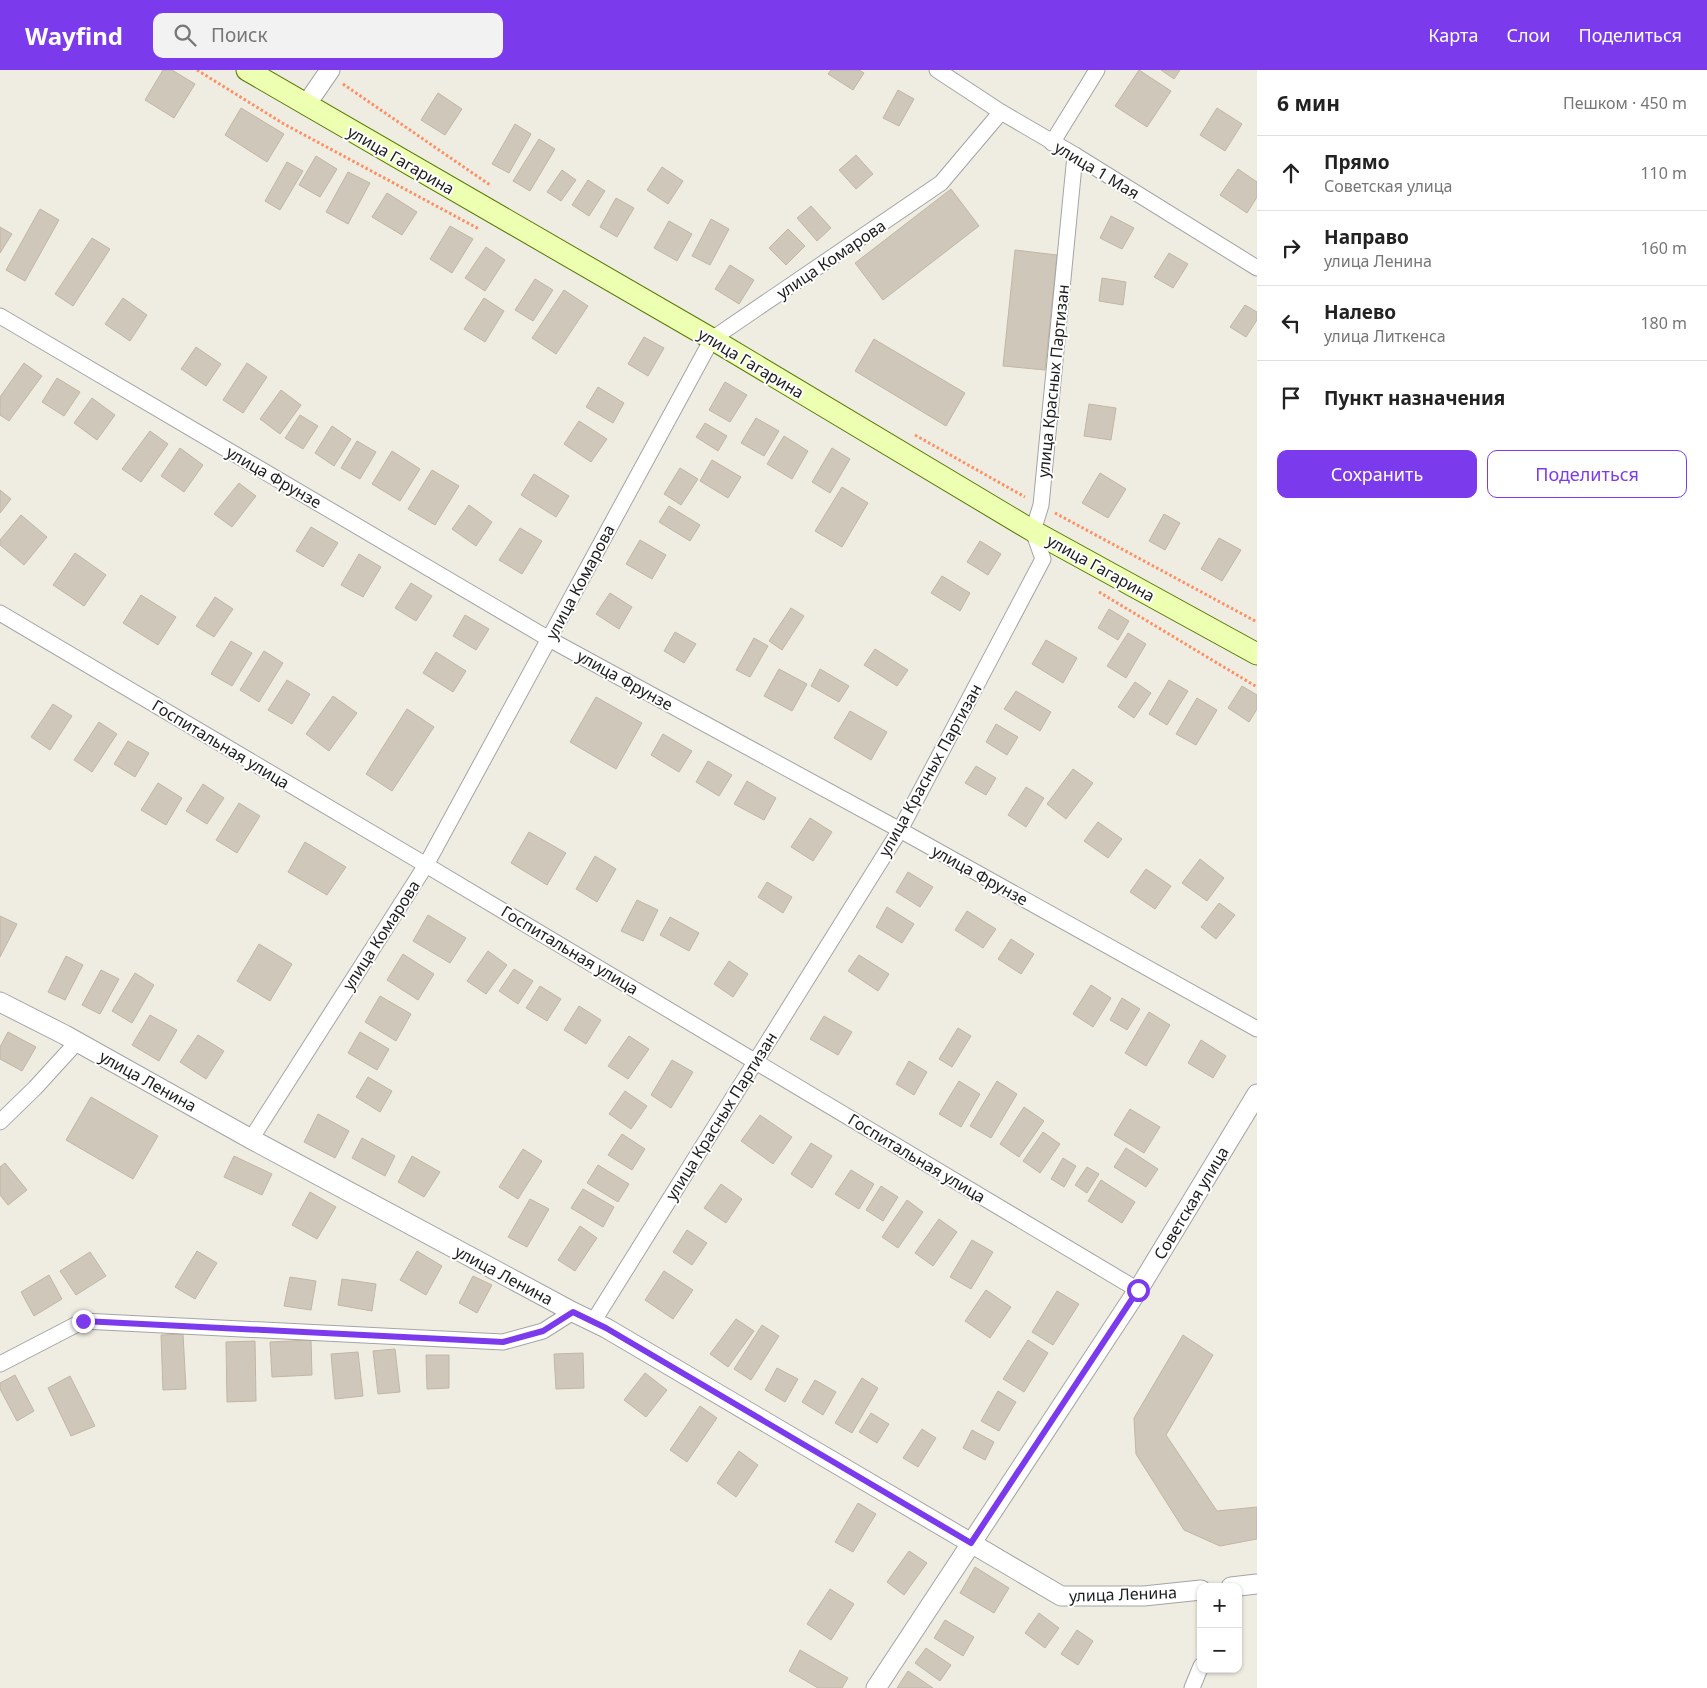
<!DOCTYPE html>
<html lang="ru">
<meta charset="utf-8">
<style>
:root{--surface:#fff;--page:#f2f2f2;--text:#222;--muted:#767676;--line:#e0e0e0;--accent:#7c3aed}
body{margin:0;font-family:"Noto Sans",sans-serif;background:var(--page);color:var(--text)}
.controls{position:absolute;right:15px;bottom:15px;display:grid;overflow:hidden;border-radius:10px;box-shadow:0 1px 4px #0004}
.controls button{width:45px;height:45px;display:grid;place-items:center;padding:0;border:0;border-bottom:1px solid var(--line);background:var(--surface);color:var(--text);font:25px sans-serif}
.stop{position:absolute;width:15px;height:15px;margin:-11px;border:4px solid #7c3aed;border-radius:50%;background:#fff}
.stop.end{background:#7c3aed;border-color:#fff;box-shadow:0 1px 5px #0008}
.list{margin:0;padding:0;list-style:none}
h2{display:flex;justify-content:space-between;align-items:center;height:65px;margin:0;padding:0 20px;font-size:21px}
h2 small{font-size:16px;font-weight:400;color:var(--muted)}
.list li{display:grid;grid-template-columns:32px 1fr auto;gap:15px;align-items:center;box-sizing:border-box;height:75px;padding:0 20px;border-top:1px solid var(--line)}
.list b{display:block;font-size:19px;white-space:nowrap}
.list p{margin:0;font-size:16px;white-space:nowrap;color:var(--muted)}
.list em{font-size:16px;font-style:normal;color:var(--muted)}
.actions{display:flex;gap:10px;padding:15px 20px}
.actions a{flex:1;padding:11px 0;border:1px solid var(--accent);border-radius:10px;text-align:center;font-size:18px;color:var(--accent)}
.actions .main{background:var(--accent);color:#fff}
.icon{flex:none;width:28px;height:28px;fill:none;stroke:currentColor;stroke-width:2;stroke-linecap:round;stroke-linejoin:round}
.map{position:relative;flex:none;width:1257px;height:1618px;overflow:hidden}
header{display:flex;align-items:center;gap:30px;box-sizing:border-box;height:70px;padding:0 25px;background:var(--accent);color:#fff}
header strong{font-size:24px}
nav{display:flex;gap:28px;margin-inline-start:auto;font-size:18px}
.search{width:350px;height:45px;background:var(--page);display:flex;align-items:center;gap:12px;box-sizing:border-box;padding:0 18px;border-radius:10px;color:var(--muted);font-size:19px}
main{display:flex}
aside{flex:1;background:var(--surface)}
.map>svg:first-child{display:block}
</style>
<header>
<strong>Wayfind</strong>
<div class="search"><svg class="icon" aria-label="search" viewBox="0 0 24 24"><circle cx="10" cy="10" r="6"/><path d="M15 15l6 6"/></svg>Поиск</div>
<nav><a>Карта</a><a>Слои</a><a>Поделиться</a></nav>
</header>
<main>
<div class="map">
<svg width="1257" height="1618" viewBox="0 0 1257 1618">
<rect width="100%" height="100%" fill="#efede2"/>
<!-- building -->
<g fill="#d0c7bb" stroke="#c2b6a3">
<path d="M163,0H172L195,14L174,48L145,30Z"/>
<path d="M831,0H859L864,3L853,20L828,4Z"/>
<path d="M1139,0L1171,21L1147,57L1115,36Z"/>
<path d="M1161,0H1180L1174,9Z"/>
<path d="M898,20L914,29L899,56L883,48Z"/>
<path d="M438,23L462,39L445,65L421,50Z"/>
<path d="M241,38L284,64L267,92L225,65Z"/>
<path d="M1217,38L1242,54L1225,81L1200,65Z"/>
<path d="M515,54L531,64L509,103L492,94Z"/>
<path d="M539,69L555,79L530,121L513,111Z"/>
<path d="M856,85L873,104L856,119L839,100Z"/>
<path d="M316,86L337,99L320,127L299,115Z"/>
<path d="M287,92L303,101L280,140L265,131Z"/>
<path d="M662,97L683,111L668,134L647,120Z"/>
<path d="M1238,99L1257,112V127L1247,143L1220,125Z"/>
<path d="M562,100L576,110L561,131L547,122Z"/>
<path d="M348,102L370,113L348,154L326,142Z"/>
<path d="M588,110L605,121L589,146L572,135Z"/>
<path d="M951,119L979,156L883,230L855,193Z"/>
<path d="M387,123L417,142L402,165L372,147Z"/>
<path d="M616,128L634,138L617,167L600,157Z"/>
<path d="M811,136L831,158L817,171L797,148Z"/>
<path d="M40,139L59,150L25,211L6,200Z"/>
<path d="M1111,146L1134,158L1122,179L1100,168Z"/>
<path d="M711,149L729,159L710,195L692,186Z"/>
<path d="M669,151L692,164L677,191L654,178Z"/>
<path d="M450,156L473,169L452,203L430,189Z"/>
<path d="M0,157L12,164L0,183Z"/>
<path d="M788,159L805,176L786,195L769,178Z"/>
<path d="M92,168L110,179L73,236L55,224Z"/>
<path d="M486,177L505,190L485,221L465,208Z"/>
<path d="M1015,180L1057,185L1045,300L1003,296Z"/>
<path d="M1169,183L1188,194L1173,218L1154,207Z"/>
<path d="M730,195L754,210L739,234L715,219Z"/>
<path d="M1102,208L1126,212L1123,235L1099,231Z"/>
<path d="M535,209L553,220L533,251L515,240Z"/>
<path d="M564,220L588,236L556,284L532,268Z"/>
<path d="M123,228L147,245L130,271L105,254Z"/>
<path d="M484,228L504,241L485,272L464,259Z"/>
<path d="M1245,235L1257,242V250L1246,267L1230,257Z"/>
<path d="M644,267L664,278L648,306L628,294Z"/>
<path d="M874,269L965,323L946,356L855,301Z"/>
<path d="M196,277L221,294L206,316L181,299Z"/>
<path d="M24,293L42,306L9,351L0,345V327Z"/>
<path d="M247,293L267,307L243,343L223,330Z"/>
<path d="M57,308L80,322L64,346L42,332Z"/>
<path d="M725,312L747,325L730,352L709,340Z"/>
<path d="M598,317L624,333L613,353L586,337Z"/>
<path d="M281,320L301,335L280,364L260,349Z"/>
<path d="M92,328L115,345L97,370L74,353Z"/>
<path d="M1089,334L1116,338L1111,370L1084,366Z"/>
<path d="M300,345L318,356L303,379L285,368Z"/>
<path d="M756,348L779,361L764,386L741,373Z"/>
<path d="M579,351L607,369L591,392L564,374Z"/>
<path d="M705,353L727,366L718,381L696,367Z"/>
<path d="M332,356L351,369L334,396L315,383Z"/>
<path d="M150,361L168,374L141,412L122,399Z"/>
<path d="M784,366L808,381L792,409L767,394Z"/>
<path d="M357,371L376,382L360,409L341,398Z"/>
<path d="M180,378L203,395L184,422L161,406Z"/>
<path d="M832,378L850,389L830,423L812,412Z"/>
<path d="M392,381L420,399L400,431L372,414Z"/>
<path d="M712,390L741,407L728,428L700,411Z"/>
<path d="M680,398L698,409L681,435L664,424Z"/>
<path d="M432,400L459,416L435,455L408,439Z"/>
<path d="M1100,403L1126,419L1108,448L1082,433Z"/>
<path d="M534,404L569,426L556,447L521,425Z"/>
<path d="M239,413L256,426L232,457L214,444Z"/>
<path d="M842,417L868,433L842,477L815,461Z"/>
<path d="M0,420L11,429L0,443Z"/>
<path d="M469,435L492,452L476,476L452,459Z"/>
<path d="M669,436L700,455L690,471L659,452Z"/>
<path d="M1164,444L1180,453L1165,480L1149,471Z"/>
<path d="M21,445L47,467L24,495L0,475V470Z"/>
<path d="M311,457L338,473L323,497L296,481Z"/>
<path d="M520,458L542,471L522,504L499,490Z"/>
<path d="M1219,468L1241,480L1222,511L1201,499Z"/>
<path d="M640,470L666,485L652,509L626,494Z"/>
<path d="M980,471L1001,484L988,505L967,492Z"/>
<path d="M75,483L106,505L84,536L53,515Z"/>
<path d="M359,484L381,497L363,527L341,515Z"/>
<path d="M942,506L970,523L960,541L931,523Z"/>
<path d="M411,513L432,526L416,551L395,538Z"/>
<path d="M610,523L632,537L619,559L596,544Z"/>
<path d="M141,525L176,547L158,575L123,553Z"/>
<path d="M215,527L233,539L214,567L196,556Z"/>
<path d="M791,538L804,546L782,580L769,571Z"/>
<path d="M1109,539L1129,551L1118,570L1098,558Z"/>
<path d="M465,545L489,559L476,580L453,566Z"/>
<path d="M675,562L696,574L684,593L664,581Z"/>
<path d="M1128,563L1146,574L1126,608L1107,596Z"/>
<path d="M754,568L768,576L750,607L736,600Z"/>
<path d="M1046,570L1077,588L1063,613L1032,594Z"/>
<path d="M231,571L252,583L232,616L211,604Z"/>
<path d="M875,579L908,600L897,616L864,595Z"/>
<path d="M264,581L283,593L259,632L240,620Z"/>
<path d="M436,582L466,601L453,622L423,603Z"/>
<path d="M779,599L807,614L792,641L764,626Z"/>
<path d="M820,599L849,616L839,632L811,616Z"/>
<path d="M287,610L310,624L292,654L268,640Z"/>
<path d="M1169,610L1188,621L1167,655L1149,644Z"/>
<path d="M1135,612L1151,623L1134,648L1118,637Z"/>
<path d="M1242,616L1257,625V639L1249,652L1228,638Z"/>
<path d="M1016,621L1051,642L1040,661L1004,639Z"/>
<path d="M333,626L357,643L329,681L306,664Z"/>
<path d="M596,627L642,653L616,699L570,672Z"/>
<path d="M1197,628L1217,640L1196,675L1176,664Z"/>
<path d="M53,634L72,646L50,680L31,667Z"/>
<path d="M407,639L434,657L392,721L366,704Z"/>
<path d="M850,641L887,662L871,690L834,668Z"/>
<path d="M99,652L117,664L92,702L74,690Z"/>
<path d="M996,654L1018,667L1007,685L986,672Z"/>
<path d="M663,664L692,681L679,702L651,685Z"/>
<path d="M128,671L149,683L135,707L114,694Z"/>
<path d="M708,691L732,705L719,726L696,712Z"/>
<path d="M976,696L996,708L986,725L965,713Z"/>
<path d="M1073,699L1093,713L1066,749L1047,734Z"/>
<path d="M747,711L776,728L764,750L734,734Z"/>
<path d="M158,713L182,728L166,755L141,740Z"/>
<path d="M203,714L224,728L207,754L186,741Z"/>
<path d="M1026,717L1044,728L1026,757L1008,745Z"/>
<path d="M239,733L260,746L237,783L216,770Z"/>
<path d="M810,748L832,762L813,791L791,777Z"/>
<path d="M1098,752L1122,769L1108,788L1084,771Z"/>
<path d="M529,762L566,783L547,815L511,793Z"/>
<path d="M305,772L346,797L327,825L288,802Z"/>
<path d="M595,786L616,799L597,832L576,819Z"/>
<path d="M1200,789L1224,808L1207,831L1182,813Z"/>
<path d="M1146,799L1171,816L1155,839L1130,822Z"/>
<path d="M908,802L933,817L920,837L896,822Z"/>
<path d="M767,812L792,827L783,843L758,827Z"/>
<path d="M637,830L658,840L643,871L621,861Z"/>
<path d="M1219,833L1235,845L1216,869L1201,857Z"/>
<path d="M887,837L914,854L902,873L876,857Z"/>
<path d="M967,841L996,859L983,878L955,860Z"/>
<path d="M428,845L466,868L450,893L413,871Z"/>
<path d="M0,846L17,854L0,887Z"/>
<path d="M670,847L699,863L689,881L660,865Z"/>
<path d="M1011,869L1034,884L1021,904L998,889Z"/>
<path d="M259,874L292,894L270,931L237,911Z"/>
<path d="M488,881L507,895L486,924L467,911Z"/>
<path d="M403,884L434,904L418,930L387,910Z"/>
<path d="M859,885L889,904L878,921L848,901Z"/>
<path d="M66,886L83,895L65,930L48,922Z"/>
<path d="M729,891L748,904L733,927L714,914Z"/>
<path d="M514,899L533,911L518,934L499,921Z"/>
<path d="M101,900L119,909L100,944L82,935Z"/>
<path d="M135,903L154,915L132,953L112,941Z"/>
<path d="M1091,915L1111,928L1093,957L1073,944Z"/>
<path d="M540,916L561,929L547,951L526,938Z"/>
<path d="M380,926L411,944L396,971L365,952Z"/>
<path d="M1122,928L1140,939L1127,960L1110,950Z"/>
<path d="M579,936L601,950L586,974L564,960Z"/>
<path d="M1149,942L1170,955L1146,996L1125,983Z"/>
<path d="M150,945L177,960L159,991L132,975Z"/>
<path d="M824,946L852,962L838,985L810,969Z"/>
<path d="M958,958L971,966L952,997L939,989Z"/>
<path d="M8,962L36,977L22,1001L0,989V977Z"/>
<path d="M360,962L389,979L377,1000L348,983Z"/>
<path d="M198,965L224,981L206,1009L180,992Z"/>
<path d="M629,966L649,979L628,1009L608,996Z"/>
<path d="M1201,970L1226,986L1213,1008L1188,993Z"/>
<path d="M672,990L693,1002L671,1038L651,1025Z"/>
<path d="M909,991L927,1002L914,1025L896,1014Z"/>
<path d="M368,1007L392,1021L380,1042L356,1027Z"/>
<path d="M959,1011L980,1024L961,1057L939,1044Z"/>
<path d="M997,1011L1017,1024L991,1068L970,1056Z"/>
<path d="M625,1021L647,1036L631,1059L609,1044Z"/>
<path d="M91,1027L158,1066L133,1109L66,1070Z"/>
<path d="M1024,1037L1044,1051L1019,1087L1000,1074Z"/>
<path d="M1130,1039L1160,1057L1144,1083L1114,1065Z"/>
<path d="M318,1044L349,1061L335,1088L304,1072Z"/>
<path d="M760,1045L792,1067L773,1094L741,1071Z"/>
<path d="M1043,1062L1060,1074L1040,1103L1023,1091Z"/>
<path d="M622,1064L645,1079L632,1100L608,1085Z"/>
<path d="M362,1068L395,1086L385,1106L352,1088Z"/>
<path d="M811,1073L832,1086L812,1118L791,1104Z"/>
<path d="M1126,1078L1158,1099L1146,1117L1114,1097Z"/>
<path d="M523,1079L542,1091L518,1129L499,1117Z"/>
<path d="M234,1086L272,1104L262,1125L224,1107Z"/>
<path d="M412,1086L440,1102L424,1127L398,1112Z"/>
<path d="M1063,1088L1076,1096L1064,1117L1051,1109Z"/>
<path d="M5,1093L27,1120L8,1135L0,1125V1097Z"/>
<path d="M598,1095L629,1114L618,1132L587,1113Z"/>
<path d="M1087,1097L1099,1104L1087,1123L1075,1115Z"/>
<path d="M851,1100L874,1114L859,1139L835,1124Z"/>
<path d="M1101,1110L1135,1132L1122,1153L1088,1131Z"/>
<path d="M721,1114L742,1129L726,1153L704,1138Z"/>
<path d="M881,1116L898,1127L883,1151L866,1140Z"/>
<path d="M583,1119L614,1137L603,1157L571,1138Z"/>
<path d="M310,1122L336,1137L317,1169L292,1155Z"/>
<path d="M530,1129L549,1139L527,1177L508,1167Z"/>
<path d="M907,1130L923,1142L898,1178L882,1167Z"/>
<path d="M939,1149L957,1162L933,1196L915,1183Z"/>
<path d="M580,1156L597,1168L575,1201L558,1190Z"/>
<path d="M687,1160L707,1173L692,1195L673,1182Z"/>
<path d="M972,1170L993,1182L971,1219L950,1207Z"/>
<path d="M197,1181L217,1193L195,1229L175,1217Z"/>
<path d="M417,1181L442,1196L426,1225L400,1210Z"/>
<path d="M90,1182L106,1206L76,1225L60,1201Z"/>
<path d="M664,1201L693,1220L673,1249L645,1230Z"/>
<path d="M49,1205L62,1229L34,1246L21,1222Z"/>
<path d="M473,1206L492,1215L477,1243L459,1233Z"/>
<path d="M290,1207L316,1211L311,1240L284,1236Z"/>
<path d="M342,1209L376,1214L372,1241L338,1235Z"/>
<path d="M986,1220L1011,1237L990,1268L965,1251Z"/>
<path d="M1057,1221L1079,1234L1053,1275L1032,1262Z"/>
<path d="M736,1249L754,1261L728,1297L710,1284Z"/>
<path d="M762,1255L779,1266L751,1310L734,1299Z"/>
<path d="M183,1264L186,1319L163,1320L161,1265Z"/>
<path d="M1183,1265L1213,1285L1166,1365L1217,1441L1257,1437V1469L1220,1476L1184,1460L1136,1384L1134,1348Z"/>
<path d="M311,1270L312,1305L272,1307L270,1272Z"/>
<path d="M1028,1270L1048,1283L1024,1322L1003,1309Z"/>
<path d="M255,1271L256,1331L227,1332L226,1272Z"/>
<path d="M395,1279L400,1322L378,1324L373,1281Z"/>
<path d="M358,1282L363,1326L335,1329L331,1284Z"/>
<path d="M583,1283L584,1318L556,1319L554,1284Z"/>
<path d="M426,1285H449V1318L427,1319Z"/>
<path d="M777,1298L798,1309L785,1332L765,1320Z"/>
<path d="M645,1303L667,1320L646,1347L624,1330Z"/>
<path d="M15,1305L34,1341L17,1351L0,1319V1313Z"/>
<path d="M70,1306L95,1356L71,1366L48,1318Z"/>
<path d="M862,1308L878,1318L852,1363L835,1353Z"/>
<path d="M815,1310L836,1322L823,1345L802,1332Z"/>
<path d="M998,1321L1016,1332L999,1361L981,1351Z"/>
<path d="M700,1336L717,1348L687,1392L670,1380Z"/>
<path d="M871,1343L889,1354L877,1373L859,1362Z"/>
<path d="M922,1359L936,1368L918,1397L903,1388Z"/>
<path d="M972,1360L994,1372L985,1390L963,1378Z"/>
<path d="M739,1381L758,1395L736,1427L717,1413Z"/>
<path d="M858,1433L876,1444L853,1482L835,1472Z"/>
<path d="M909,1481L927,1493L904,1525L887,1512Z"/>
<path d="M975,1497L1009,1518L994,1543L960,1523Z"/>
<path d="M830,1519L854,1534L831,1570L807,1554Z"/>
<path d="M1039,1543L1059,1558L1045,1578L1025,1563Z"/>
<path d="M945,1550L974,1567L963,1586L934,1568Z"/>
<path d="M1077,1560L1093,1571L1078,1595L1061,1584Z"/>
<path d="M926,1578L951,1595L940,1611L915,1593Z"/>
<path d="M800,1580L848,1608L842,1618H818L789,1601Z"/>
<path d="M908,1601L933,1618H897Z"/>
</g>
<g fill="none" stroke-linecap="round" stroke-linejoin="round">
<!-- minor casing -->
<g stroke="#a4a4a4" stroke-width="17">
<g id="minor">
<path d="M937,0L1001,42L1075,85L1257,198"/>
<path d="M1052,73L1097,0"/>
<path d="M0,246L549,569L900,760L1257,959"/>
<path d="M0,543L426,795L1138,1220"/>
<path d="M0,1052L35,1018L77,972"/>
<path d="M251,1069L426,795L712,269L941,113L1001,42"/>
<path d="M593,1252L900,760L1043,489L1033,461L1041,435L1075,85"/>
<path d="M0,1294L83,1251L503,1272L543,1261L573,1242"/>
<path d="M1192,1618L1201,1596"/>
</g>
</g>
<!-- tertiary casing -->
<g stroke="#a4a4a4" stroke-width="21">
<g id="tertiary">
<path d="M306,35L330,0"/>
<path d="M0,932L65,965L251,1069L573,1242L606,1258L1061,1526H1144L1201,1520"/>
<path d="M1231,1517L1257,1514"/>
<path d="M876,1618L1138,1220L1257,1024"/>
</g>
</g>
<!-- secondary casing -->
<g stroke="#567800" stroke-width="23">
<path id="secondary" d="M247,0L712,269L1033,461L1257,584"/>
</g>
<!-- path -->
<g stroke="#ff8f63" stroke-width="3" stroke-dasharray="2.5 2.5" stroke-linecap="butt">
<path d="M197,0L284,54L479,159"/>
<path d="M343,14L490,115"/>
<path d="M915,365L1025,427"/>
<path d="M1055,443L1257,552"/>
<path d="M1099,522L1257,617"/>
</g>
<!-- minor -->
<use href="#minor" stroke="#fff" stroke-width="15"/>
<!-- tertiary -->
<use href="#tertiary" stroke="#fff" stroke-width="19"/>
<!-- secondary -->
<use href="#secondary" stroke="#edffb0" stroke-width="21"/>
</g>
<g fill="none" stroke-linecap="round" stroke-linejoin="round">
<!-- route -->
<path stroke="#7c3aed" stroke-width="6" d="M83,1251L503,1272L543,1261L573,1242L606,1258L971,1473L1138,1220"/>
</g>
<g text-anchor="middle" stroke-width="4" stroke-linejoin="round" paint-order="stroke">
<!-- street labels -->
<g font-size="16" fill="#1d1d1d" stroke="#fff">
<text transform="translate(401 90) rotate(30)" y="6">улица Гагарина</text>
<text transform="translate(1097 100) rotate(31)" y="6">улица 1 Мая</text>
<text transform="translate(831 189) rotate(-34)" y="6">улица Комарова</text>
<text transform="translate(751 293) rotate(31)" y="6">улица Гагарина</text>
<text transform="translate(1053 311) rotate(-84)" y="6">улица Красных Партизан</text>
<text transform="translate(274 407) rotate(30)" y="6">улица Фрунзе</text>
<text transform="translate(1101 498) rotate(29)" y="6">улица Гагарина</text>
<text transform="translate(580 512) rotate(-62)" y="6">улица Комарова</text>
<text transform="translate(625 610) rotate(29)" y="6">улица Фрунзе</text>
<text transform="translate(221 674) rotate(31)" y="6">Госпитальная улица</text>
<text transform="translate(930 700) rotate(-61)" y="6">улица Красных Партизан</text>
<text transform="translate(980 805) rotate(29)" y="6">улица Фрунзе</text>
<text transform="translate(381 865) rotate(-57)" y="6">улица Комарова</text>
<text transform="translate(570 880) rotate(31)" y="6">Госпитальная улица</text>
<text transform="translate(148 1011) rotate(29)" y="6">улица Ленина</text>
<text transform="translate(721 1046) rotate(-58)" y="6">улица Красных Партизан</text>
<text transform="translate(917 1088) rotate(31)" y="6">Госпитальная улица</text>
<text transform="translate(1191 1133) rotate(-59)" y="6">Советская улица</text>
<text transform="translate(504 1205) rotate(28)" y="6">улица Ленина</text>
<text transform="translate(1123 1524) rotate(-2)" y="6">улица Ленина</text>
</g>
</g>
</svg>
<div class="controls">
<button>+</button>
<button>−</button>
</div>
<div class="stop" style="left:1138px;top:1220px"></div>
<div class="stop end" style="left:83px;top:1251px"></div>
</div>
<aside>
<h2>6 мин<small>Пешком · 450 m</small></h2>
<ul class="list">
<li><svg class="icon" aria-label="ahead" viewBox="0 0 24 24"><path d="M12 20V5M6 11l6-6 6 6"/></svg><div><b>Прямо</b><p>Советская улица</p></div><em>110 m</em></li>
<li><svg class="icon" aria-label="right" viewBox="0 0 24 24"><path d="M7 20v-9h11M14 6l5 5-5 5"/></svg><div><b>Направо</b><p>улица Ленина</p></div><em>160 m</em></li>
<li><svg class="icon" aria-label="left" viewBox="0 0 24 24"><path d="M17 20v-9H6M10 6l-5 5 5 5"/></svg><div><b>Налево</b><p>улица Литкенса</p></div><em>180 m</em></li>
<li><svg class="icon" aria-label="arrive" viewBox="0 0 24 24"><path d="M6 21V4h12l-3 4 3 4H6"/></svg><div><b>Пункт назначения</b></div></li>
</ul>
<div class="actions"><a class="main">Сохранить</a><a>Поделиться</a></div>
</aside>
</main>
